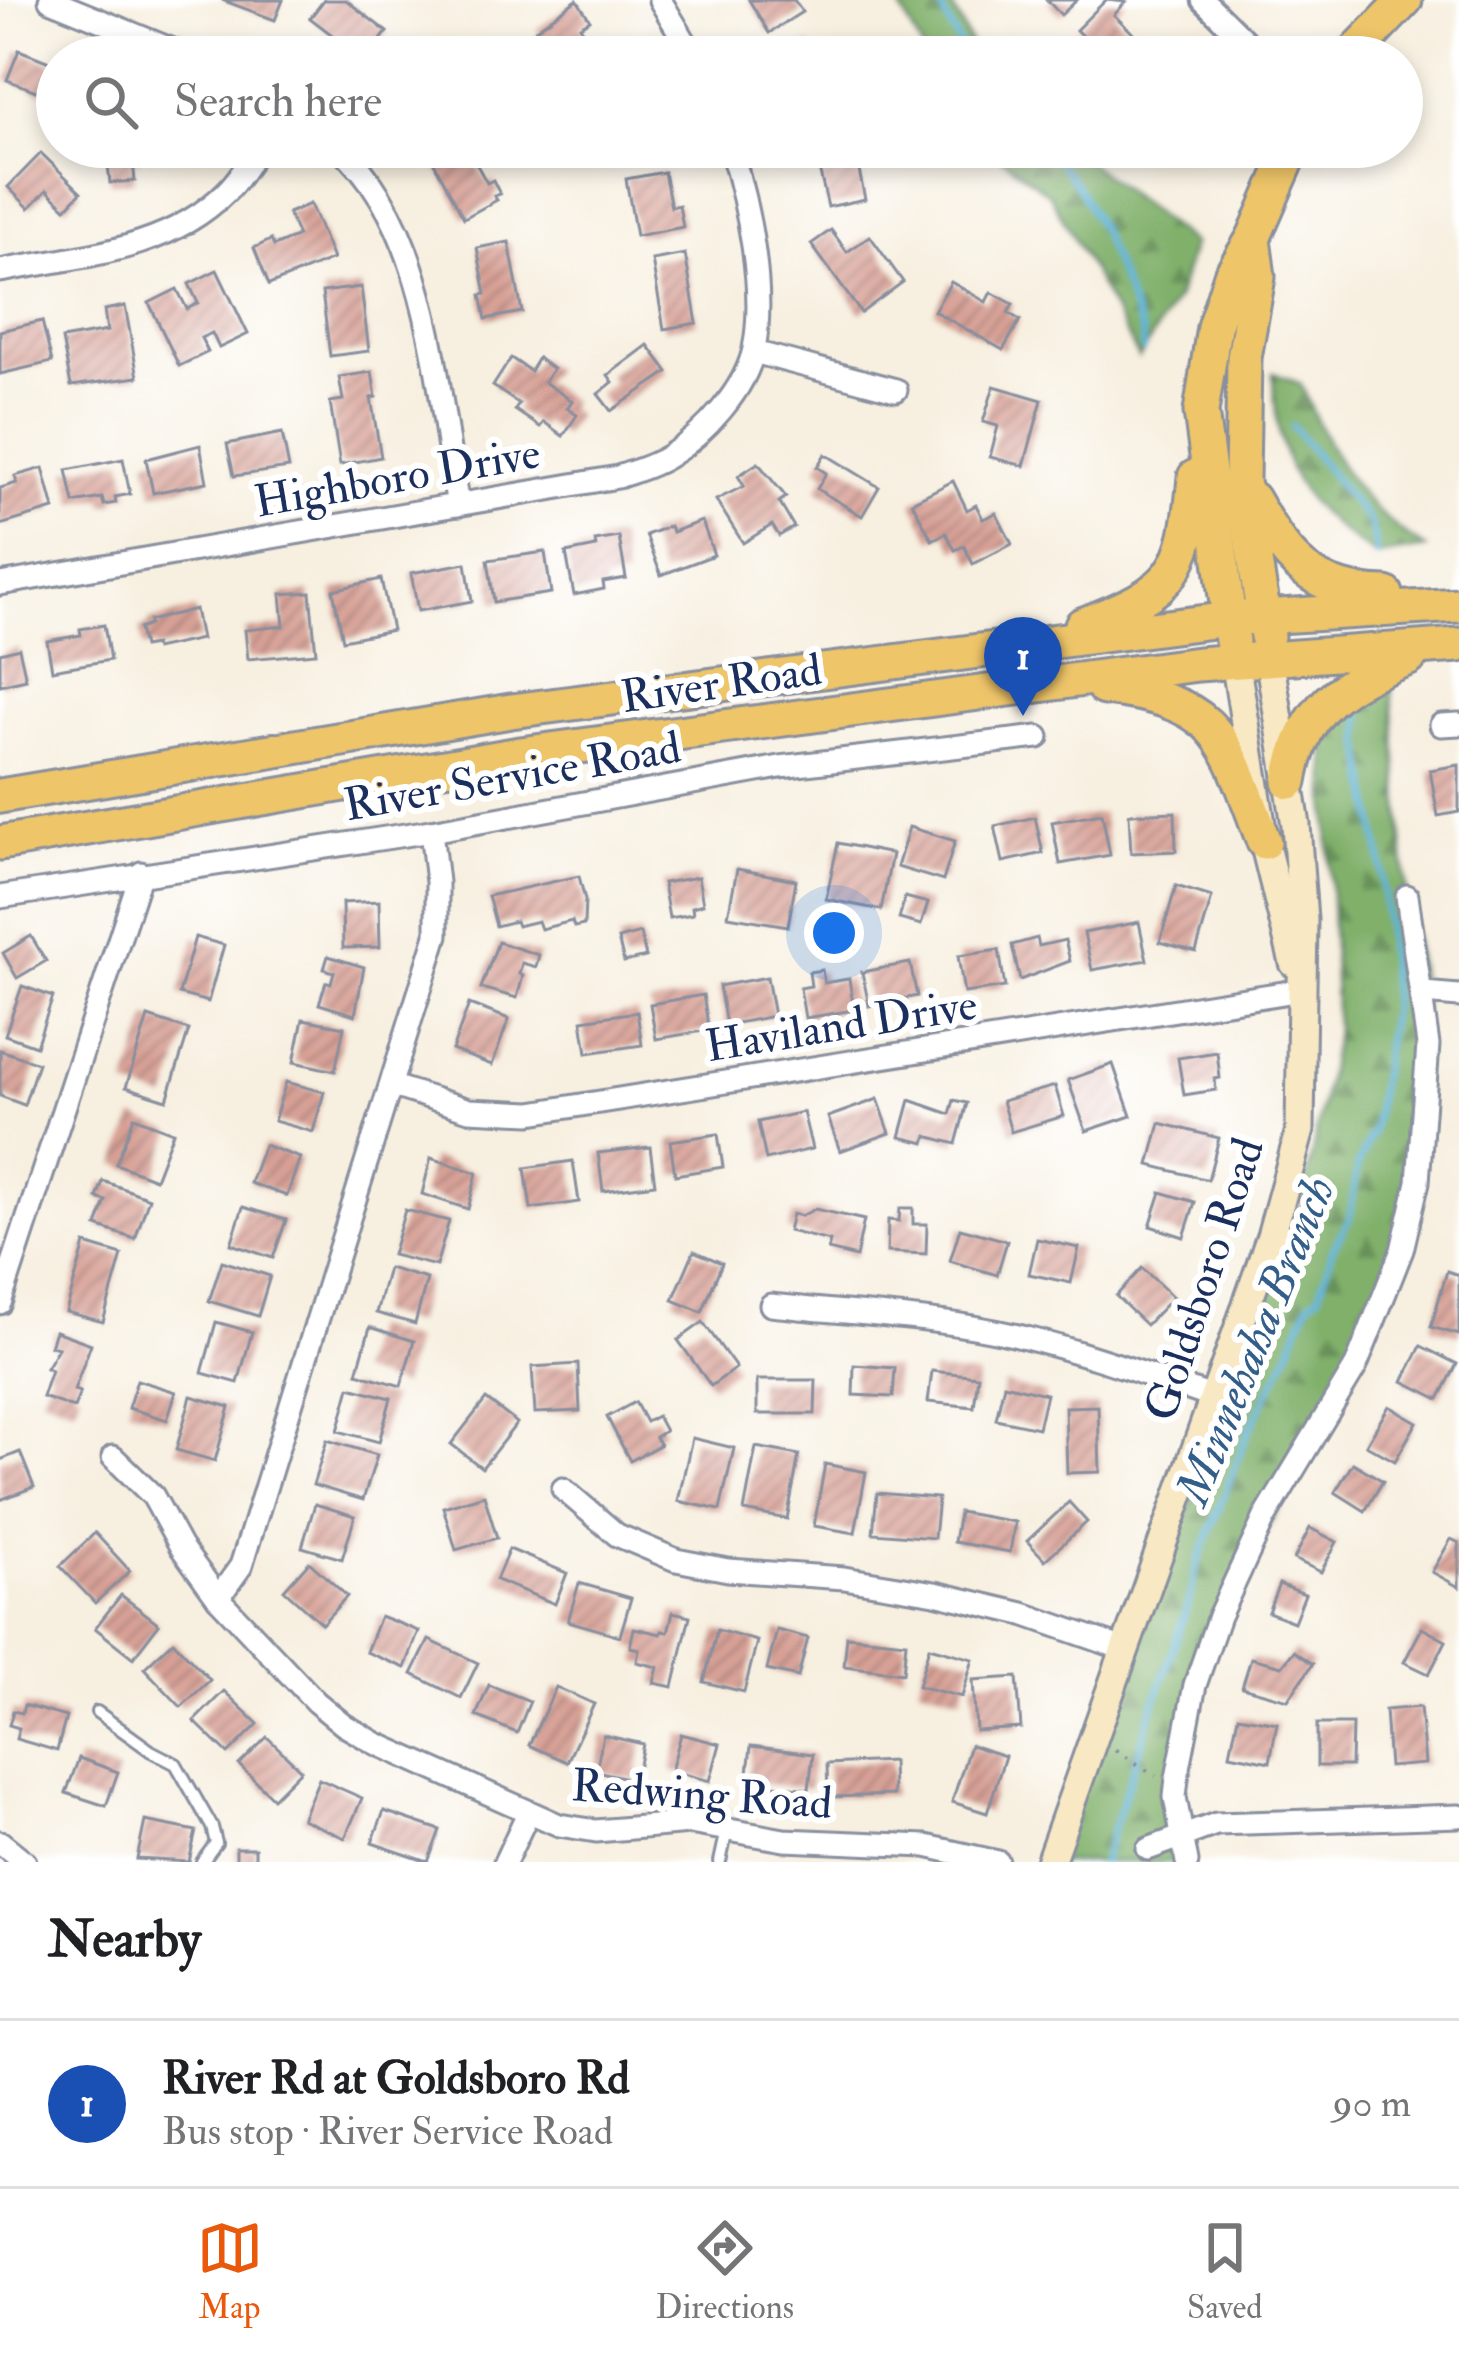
<!DOCTYPE html>
<meta charset="utf-8">
<style>
:root{--surface:#fff;--page:#f6f6f6;--text:#202124;--muted:#757577;--line:#e0e0e0;--accent:#ea580c}
body{margin:0;font-family:"IM FELL Double Pica",serif;background:var(--page);color:var(--text)}
.you{position:absolute;left:834px;top:933px;width:42px;height:42px;margin:-30px;border:9px solid #fff;border-radius:50%;background:#1a73e8;box-shadow:0 0 0 18px #1a73e833}
.badge{display:grid;place-items:center;width:78px;height:78px;border-radius:50%;background:var(--accent);color:#fff;font-size:39px;font-weight:700}
.pin{position:absolute;translate:-50% -99px;filter:drop-shadow(0 3px 6px #0008)}
.pin::after{content:'';position:absolute;top:63px;width:42px;height:36px;background:inherit;clip-path:polygon(0 0,100% 0,50% 100%)}
.list{margin:0;padding:0;list-style:none}
h2{display:flex;justify-content:space-between;align-items:center;height:156px;margin:0;padding:0 48px;font-size:51px}
h2 small{font-size:39px;font-weight:400;color:var(--muted)}
.list li{display:grid;grid-template-columns:78px 1fr auto;gap:36px;align-items:center;box-sizing:border-box;height:168px;padding:0 48px;border-top:3px solid var(--line)}
.list b{display:block;font-size:45px;white-space:nowrap}
.list p{margin:0;font-size:39px;white-space:nowrap;color:var(--muted)}
.list em{font-size:39px;font-style:normal;color:var(--muted)}
.icon{flex:none;width:66px;height:66px;fill:none;stroke:currentColor;stroke-width:2;stroke-linecap:round;stroke-linejoin:round}
.map{position:relative;flex:none;width:1459px;height:1862px;overflow:hidden}
.search{position:absolute;background:var(--surface);box-shadow:0 6px 18px #0003;left:36px;right:36px;top:36px;height:132px;display:flex;align-items:center;gap:30px;box-sizing:border-box;padding:0 42px;border-radius:66px;color:var(--muted);font-size:45px}
.sheet{height:324px;background:var(--surface)}
nav{display:flex;justify-content:space-around;align-items:center;box-sizing:border-box;height:168px;border-top:3px solid var(--line);background:var(--surface);font-size:33px;color:var(--muted)}
nav a{display:grid;justify-items:center;gap:6px}
nav .on{color:var(--accent)}
.map>svg:first-child{display:block}
</style>
<div class="map">
<svg width="1459" height="1862" viewBox="0 0 1459 1862">
<defs>
<pattern id="forest-firs" width="22" height="20" patternUnits="userSpaceOnUse" patternTransform="scale(3)"><rect width="22" height="20" fill="#80b06a"/><path d="M5 1l3.5 6h-7zM16 11l3.5 6h-7z" fill="#68905a"/></pattern>
<pattern id="building-hatch" width="6" height="6" patternUnits="userSpaceOnUse" patternTransform="scale(3)"><rect width="6" height="6" fill="#d8a196"/><path d="M-1 1l2-2M0 6l6-6M5 7l2-2" fill="none" stroke="#ae847e"/></pattern>
</defs>
<rect width="100%" height="100%" fill="#fff"/>
<filter id="ink" filterUnits="userSpaceOnUse"><feTurbulence type="fractalNoise" baseFrequency=".00833" numOctaves="2"/><feDisplacementMap in="SourceGraphic" scale="24" xChannelSelector="R" yChannelSelector="G"/><feConvolveMatrix kernelMatrix="1 2 1 2 8 2 1 2 1" color-interpolation-filters="sRGB"/></filter>
<filter id="wash" filterUnits="userSpaceOnUse"><feTurbulence type="fractalNoise" baseFrequency=".004" numOctaves="4" result="noise"/><feDisplacementMap in="SourceGraphic" scale="48" xChannelSelector="R" yChannelSelector="G"/><feGaussianBlur stdDeviation="2.7" result="paint"/><feColorMatrix in="noise" values="0 0 0 0 0 0 0 0 0 0 0 0 0 0 0 0 0 1.4 0 .05"/><feComposite in="paint" operator="in"/></filter>
<g filter="url(#wash)">
<rect width="100%" height="100%" fill="#f7efdf"/>
<!-- forest -->
<g fill="url(#forest-firs)" stroke="#4e7064" stroke-width="3">
<path d="M897,0H949L977,57H926Z"/>
<path d="M987,147H1069L1193,244L1177,297L1139,358L1050,195Z"/>
<path d="M1273,373L1301,384C1329,454 1359,508 1426,548L1377,556C1297,505 1277,468 1273,373Z"/>
<path d="M1391,680L1407,896L1423,993L1418,1182L1356,1366L1219,1616L1177,1778L1187,1862H1053L1299,1219L1336,1032L1325,739L1346,702Z"/>
</g>
<g fill="none" stroke-linecap="round" stroke-linejoin="round">
<!-- stream -->
<g stroke="#5fb4db" stroke-width="6">
<path d="M937,0L966,57"/>
<path d="M1047,147L1079,189L1102,233L1142,332L1143,350"/>
<path d="M1292,426L1371,524L1377,556"/>
<path d="M1102,1862L1191,1595L1195,1571L1248,1433L1286,1359L1309,1302L1319,1295L1333,1248L1350,1217L1358,1165L1373,1130L1392,1002L1381,857L1362,745L1361,711L1366,691"/>
</g>
</g>
<g id="blocks">
<!-- building -->
<g fill="url(#building-hatch)">
<path d="M222,0H283L275,20Z"/>
<path d="M324,0H346L387,32L368,57H361L310,18Z"/>
<path d="M577,0L590,20L580,26L586,36L583,37L597,57H538L528,43L540,35L536,29Z"/>
<path d="M749,0H794L802,12L769,33Z"/>
<path d="M1047,0H1077L1061,15Z"/>
<path d="M1106,0L1126,2L1114,15L1141,41L1126,57H1099L1101,54L1076,30Z"/>
<path d="M810,44L815,57H780Z"/>
<path d="M19,50L57,65V99L7,80Z"/>
<path d="M106,147H139L140,161H133L135,181L110,183Z"/>
<path d="M454,147L459,156L469,151L487,183L493,180L500,194L494,196L497,200L464,218L432,159Z"/>
<path d="M814,147H854L865,199L828,207Z"/>
<path d="M1134,147H1169L1168,156L1133,151Z"/>
<path d="M41,153L81,192L66,208L47,190L29,208L8,187Z"/>
<path d="M664,172L671,207L679,205L683,227L636,236L626,179Z"/>
<path d="M310,204L333,259L269,285L254,248L271,240L274,246L298,236L288,213Z"/>
<path d="M831,230L847,252L870,236L903,282L861,313L811,244Z"/>
<path d="M509,242L522,312L486,319L481,295L486,294L477,248Z"/>
<path d="M685,254L697,323L664,329L652,260Z"/>
<path d="M217,270L248,334L219,348L212,333L201,338L208,352L179,366L149,303L177,289L187,309L198,303L189,284Z"/>
<path d="M951,282L986,302L991,292L1013,304L1008,313L1020,320L1003,350L934,311Z"/>
<path d="M361,287L369,351L330,356L322,292Z"/>
<path d="M125,306L138,377L71,386L62,339L107,331L104,310Z"/>
<path d="M42,321L52,362L0,374V331Z"/>
<path d="M648,345L668,372L611,411L598,394L613,382L608,375Z"/>
<path d="M511,358L530,371L538,358L553,369L544,382L572,401L567,408L577,415L563,436L544,422L540,427L515,410L519,404L493,386Z"/>
<path d="M372,372L376,397L371,398L381,457L340,465L330,402L343,400L339,377Z"/>
<path d="M994,386L1042,400L1024,466L990,457L998,426L983,422Z"/>
<path d="M282,433L289,468L234,476L227,444Z"/>
<path d="M200,445L207,482L153,493L146,459Z"/>
<path d="M825,454L879,487L862,516L817,489L826,473L817,467Z"/>
<path d="M123,459L130,494L115,497L116,503L104,505L102,498L74,503L67,470Z"/>
<path d="M758,463L786,497L779,502L794,527L779,536L772,525L743,543L716,500L744,486L738,476Z"/>
<path d="M43,468L54,509L0,525V488L17,483L15,476Z"/>
<path d="M953,481L967,510L976,505L983,519L996,513L1012,544L973,564L964,546L955,550L946,533L932,540L912,502Z"/>
<path d="M702,521L714,555L661,575L646,535L670,526L672,532Z"/>
<path d="M619,537L626,578L603,582L604,589L574,595L566,553L596,547L595,541Z"/>
<path d="M545,552L551,593L494,602L488,560Z"/>
<path d="M466,563L472,601L418,611L411,573Z"/>
<path d="M381,579L392,630L343,640L333,590Z"/>
<path d="M310,592L316,653L248,659L245,630L284,626L281,594Z"/>
<path d="M195,609L201,639L155,649L154,645L143,647L139,629L149,625V621Z"/>
<path d="M104,625L110,660L52,670L47,641L81,635L80,629Z"/>
<path d="M19,648L26,679L0,685V653Z"/>
<path d="M1459,765V812L1438,816L1430,770Z"/>
<path d="M1175,812L1176,851L1131,853L1129,814Z"/>
<path d="M1102,813L1110,855L1060,864L1052,822Z"/>
<path d="M1035,817L1043,853L1003,862L995,826Z"/>
<path d="M909,827L955,841L943,881L897,867Z"/>
<path d="M838,843L892,854L881,910L826,899Z"/>
<path d="M737,869L796,880L788,926L728,916Z"/>
<path d="M579,876L585,900L584,925L574,927L572,921L541,929L538,921L517,926L515,921L496,926L488,896Z"/>
<path d="M698,877L703,904L692,907L693,914L669,918L663,883Z"/>
<path d="M1176,886L1212,897L1196,952L1160,942Z"/>
<path d="M905,897L928,903L921,925L899,919Z"/>
<path d="M379,901L380,947L343,948L342,903Z"/>
<path d="M1139,922L1147,960L1092,970L1084,933Z"/>
<path d="M640,933L646,957L624,962L618,939Z"/>
<path d="M31,936L46,961L17,978L3,953Z"/>
<path d="M195,937L224,945L208,1002L179,994Z"/>
<path d="M1037,938L1039,946L1065,940L1070,961L1020,980L1012,945Z"/>
<path d="M498,942L539,955L536,967L522,963L519,974L523,976L517,998L481,988Z"/>
<path d="M999,950L1005,987L964,993L958,956Z"/>
<path d="M328,956L364,967L355,1015L319,1004L326,982L331,983L334,972L324,969Z"/>
<path d="M910,963L917,996L869,1006L862,972Z"/>
<path d="M822,970L824,983L849,979L854,1010L805,1018L800,988L811,986L809,972Z"/>
<path d="M767,977L774,1016L726,1025L719,986Z"/>
<path d="M22,986L53,997L36,1046L5,1035Z"/>
<path d="M703,995L709,1030L656,1039L650,1004Z"/>
<path d="M469,1004L509,1019L492,1065L452,1050Z"/>
<path d="M637,1012L642,1045L587,1053L582,1020Z"/>
<path d="M148,1017L189,1030L167,1100L126,1087Z"/>
<path d="M303,1019L344,1027L335,1071L294,1062Z"/>
<path d="M0,1050L38,1063L24,1105L0,1096Z"/>
<path d="M1217,1052L1220,1078L1215,1079L1216,1090L1184,1095L1178,1058Z"/>
<path d="M1113,1064L1131,1116L1086,1131L1068,1080Z"/>
<path d="M286,1082L324,1092L313,1132L274,1121Z"/>
<path d="M1055,1086L1064,1116L1011,1132L1002,1101Z"/>
<path d="M878,1099L890,1133L840,1151L828,1117Z"/>
<path d="M910,1100L950,1114L954,1100L967,1103L956,1144L927,1136L925,1143L900,1137Z"/>
<path d="M803,1112L812,1149L766,1160L758,1122Z"/>
<path d="M134,1117L173,1132L155,1179L116,1164Z"/>
<path d="M1160,1123L1219,1138L1208,1180L1149,1165Z"/>
<path d="M718,1134L723,1167L675,1175L670,1141Z"/>
<path d="M264,1145L300,1158L287,1196L250,1183Z"/>
<path d="M650,1147L655,1184L603,1191L598,1153Z"/>
<path d="M431,1158L477,1173L468,1209L422,1194Z"/>
<path d="M573,1161L579,1202L531,1209L525,1168Z"/>
<path d="M103,1181L149,1198L135,1239L97,1226L106,1201L97,1198Z"/>
<path d="M1161,1192L1195,1202L1184,1237L1150,1226Z"/>
<path d="M243,1207L286,1220L273,1258L231,1244Z"/>
<path d="M900,1208H913V1224H927L926,1254L887,1252L888,1220L899,1221Z"/>
<path d="M815,1209L864,1220L856,1257L828,1250L830,1241L788,1231L792,1214L801,1216Z"/>
<path d="M405,1210L449,1221L436,1266L392,1255Z"/>
<path d="M960,1228L1007,1241L997,1275L950,1261Z"/>
<path d="M1037,1239L1079,1248L1071,1283L1029,1274Z"/>
<path d="M85,1244L122,1255L103,1322L66,1312Z"/>
<path d="M694,1251L722,1263L702,1312L673,1300Z"/>
<path d="M222,1261L270,1276L258,1316L209,1301Z"/>
<path d="M388,1268L427,1279L415,1324L376,1313Z"/>
<path d="M1142,1268L1173,1297L1146,1325L1116,1296Z"/>
<path d="M1447,1271L1459,1275V1335L1431,1327Z"/>
<path d="M216,1322L252,1332L238,1383L202,1373Z"/>
<path d="M703,1322L736,1368L711,1386L678,1340Z"/>
<path d="M370,1327L414,1341L401,1386L357,1373Z"/>
<path d="M55,1331L91,1344L74,1390L80,1392L74,1408L42,1397L51,1370L46,1368L58,1348L50,1346Z"/>
<path d="M1421,1346L1457,1364L1439,1399L1403,1381Z"/>
<path d="M578,1364L580,1411L535,1413L532,1367Z"/>
<path d="M854,1365L895,1368L893,1397L853,1395Z"/>
<path d="M932,1371L978,1376L974,1407L928,1402Z"/>
<path d="M137,1380L176,1392L167,1420L128,1408Z"/>
<path d="M757,1380H816L815,1414H757Z"/>
<path d="M1004,1384L1046,1394L1038,1428L996,1419Z"/>
<path d="M350,1387L391,1398L379,1442L338,1431Z"/>
<path d="M191,1396L230,1407L215,1461L176,1450Z"/>
<path d="M486,1399L517,1423L482,1468L451,1444Z"/>
<path d="M635,1402L646,1422L657,1416L665,1431L655,1437L660,1445L630,1461L607,1417Z"/>
<path d="M1098,1406L1100,1472L1067,1473L1065,1407Z"/>
<path d="M1389,1406L1417,1422L1395,1461L1366,1445Z"/>
<path d="M692,1438L734,1448L720,1510L678,1501Z"/>
<path d="M327,1440L377,1455L363,1500L313,1485Z"/>
<path d="M756,1447L799,1455L787,1519L744,1511Z"/>
<path d="M20,1452L34,1487L0,1500V1460Z"/>
<path d="M1353,1463L1383,1481L1365,1511L1335,1492Z"/>
<path d="M825,1464L866,1472L855,1533L814,1526Z"/>
<path d="M877,1493L938,1498L934,1538L873,1533Z"/>
<path d="M484,1495L497,1538L456,1550L443,1507Z"/>
<path d="M1069,1502L1087,1522L1045,1560L1027,1541Z"/>
<path d="M315,1504L355,1516L342,1559L302,1547Z"/>
<path d="M959,1512L1015,1522L1010,1552L954,1542Z"/>
<path d="M1310,1528L1337,1542L1321,1572L1294,1559Z"/>
<path d="M95,1533L130,1571L95,1603L60,1566Z"/>
<path d="M1451,1539L1459,1543V1587L1432,1572Z"/>
<path d="M509,1549L567,1573L555,1604L496,1580Z"/>
<path d="M309,1562L347,1596L322,1624L284,1590Z"/>
<path d="M579,1583L631,1598L620,1636L568,1621Z"/>
<path d="M1279,1584L1305,1594L1294,1622L1268,1612Z"/>
<path d="M121,1595L159,1624L133,1658L95,1628Z"/>
<path d="M673,1612L690,1616L673,1687L654,1683L658,1667L637,1662L639,1649L630,1647L634,1628L661,1634L662,1631L668,1632Z"/>
<path d="M380,1616L419,1631L405,1668L366,1652Z"/>
<path d="M1422,1628L1446,1641L1429,1674L1404,1662Z"/>
<path d="M717,1630L757,1641L744,1692L704,1682Z"/>
<path d="M777,1630L808,1638L798,1677L767,1670Z"/>
<path d="M847,1636L906,1642L903,1673L844,1666Z"/>
<path d="M429,1640L478,1663L461,1698L412,1674Z"/>
<path d="M173,1641L210,1680L181,1707L144,1668Z"/>
<path d="M929,1647L973,1659L962,1697L918,1686Z"/>
<path d="M1294,1651L1313,1664L1288,1700L1242,1687L1251,1658L1282,1666Z"/>
<path d="M1017,1677L1021,1728L976,1731L973,1680Z"/>
<path d="M489,1685L530,1701L517,1733L476,1716Z"/>
<path d="M556,1687L594,1704L567,1762L529,1745Z"/>
<path d="M224,1691L258,1724L228,1754L194,1721Z"/>
<path d="M24,1705L66,1717L57,1751L16,1739L19,1728L9,1725L13,1711L22,1713Z"/>
<path d="M1420,1707L1425,1764L1389,1767L1385,1710Z"/>
<path d="M1238,1716L1277,1723L1270,1762L1230,1754Z"/>
<path d="M1317,1724H1352L1351,1766H1317Z"/>
<path d="M681,1734L720,1744L710,1781L671,1771Z"/>
<path d="M603,1735L643,1744L636,1780L596,1771Z"/>
<path d="M267,1737L301,1770L273,1798L239,1765Z"/>
<path d="M970,1745L1005,1756L987,1813L952,1802Z"/>
<path d="M751,1746L813,1754L809,1789L747,1782Z"/>
<path d="M79,1758L118,1772L106,1806L66,1793Z"/>
<path d="M892,1761L893,1795L828,1797L827,1764Z"/>
<path d="M319,1779L362,1798L345,1838L302,1819Z"/>
<path d="M384,1811L440,1830L428,1862L372,1843Z"/>
<path d="M145,1821L196,1831L189,1862L137,1859Z"/>
<rect x="236" y="1848" width="19" height="14"/>
</g>
</g>
</g>
<g filter="url(#ink)">
<use href="#blocks" fill-opacity="0" stroke="#898f9e" stroke-width="3"/>
<g fill="none" stroke-linecap="round" stroke-linejoin="round">
<!-- lane casing -->
<g stroke="#898f9e" stroke-width="16">
<g id="lane">
<path d="M97,1712L151,1751L176,1764L212,1827L216,1843L202,1862"/>
<path d="M720,1862L727,1830"/>
</g>
</g>
<!-- street casing -->
<g stroke="#898f9e" stroke-width="27">
<g id="street">
<path d="M50,0L190,57"/>
<path d="M660,0L694,57"/>
<path d="M1203,0L1261,57"/>
<path d="M339,147C430,227 437,391 458,505"/>
<path d="M0,271C78,256 167,252 226,192C239,180 249,162 259,147"/>
<path d="M754,352L896,390"/>
<path d="M0,584L618,477C635,471 654,466 669,456C704,435 745,390 754,349C766,289 748,205 730,147"/>
<path d="M1441,725L1459,724"/>
<path d="M0,897L431,831L780,767L1038,737"/>
<path d="M1423,993L1459,996"/>
<path d="M393,1086L469,1110L531,1113L1302,990"/>
<path d="M0,1303L141,873"/>
<path d="M771,1305C853,1314 938,1317 1018,1336C1084,1352 1148,1375 1212,1397"/>
<path d="M113,1457L153,1496L181,1547L218,1598L316,1702L344,1725L375,1743L559,1825L596,1831L690,1823L784,1840L926,1846L998,1862"/>
<path d="M563,1489L617,1535L676,1560L728,1570L844,1578L935,1593L1023,1614L1124,1649"/>
<path d="M218,1598L241,1566L437,935V882L431,831"/>
<path d="M0,1842L25,1862"/>
<path d="M1148,1849L1216,1824L1459,1816"/>
<path d="M505,1862L528,1813"/>
<path d="M1187,1862L1175,1797L1177,1778L1195,1685L1219,1616L1265,1517L1356,1366L1402,1250L1418,1182L1428,1045L1407,896"/>
</g>
</g>
<!-- secondary casing -->
<g stroke="#898f9e" stroke-width="33">
<g id="secondary">
<path d="M1235,660L1264,842L1294,963"/>
<path d="M1050,1862L1271,1236L1300,1130L1303,920L1296,825L1269,657"/>
</g>
</g>
<!-- primary casing -->
<g stroke="#898f9e" stroke-width="39">
<g id="primary">
<path d="M1350,57L1405,0"/>
<path d="M1253,239L1258,277L1244,358L1242,481L1267,636"/>
<path d="M1252,499C1287,560 1310,592 1386,594"/>
<path d="M1082,625C1175,589 1186,576 1195,477"/>
<path d="M1232,641L1201,412L1214,327L1231,275L1253,239L1293,147"/>
<path d="M1104,688C1224,703 1224,738 1264,842"/>
<path d="M1290,782C1302,707 1342,683 1409,658"/>
<path d="M0,796L511,711L1229,619L1459,605"/>
<path d="M0,843L520,754L1198,664L1459,645"/>
</g>
</g>
<!-- path -->
<path stroke="#898f9e" stroke-width="4.5" stroke-dasharray="3 9" stroke-linecap="butt" d="M1115,1750L1156,1776"/>
<!-- lane -->
<use href="#lane" stroke="#fff" stroke-width="10"/>
<!-- street -->
<use href="#street" stroke="#fff" stroke-width="21"/>
<!-- secondary -->
<use href="#secondary" stroke="#f8e8c3" stroke-width="27"/>
<!-- primary -->
<use href="#primary" stroke="#eec569" stroke-width="33"/>
</g>
</g>
<g text-anchor="middle" stroke-width="12" stroke-linejoin="round" paint-order="stroke">
<!-- street labels -->
<g font-size="45" fill="#1b2f5e" stroke="#fff">
<text transform="translate(397 476) rotate(-10)" y="16">Highboro Drive</text>
<text transform="translate(721 682) rotate(-8)" y="16">River Road</text>
<text transform="translate(512 775) rotate(-10)" y="16">River Service Road</text>
<text transform="translate(841 1024) rotate(-9)" y="16">Haviland Drive</text>
<text transform="translate(1203 1279) rotate(-72)" y="16">Goldsboro Road</text>
<text transform="translate(702 1793) rotate(4)" y="16">Redwing Road</text>
</g>
<!-- water labels -->
<g font-size="48" font-style="italic" fill="#335e8a" stroke="#fff">
<text transform="translate(1254 1340) rotate(-68)" y="17">Minnehaha Branch</text>
</g>
</g>
</svg>
<div class="you"></div>
<div class="pin badge" style="left:1023px;top:716px;background:#1a4fb4">1</div>
<div class="search"><svg class="icon" aria-label="search" viewBox="0 0 24 24"><circle cx="10" cy="10" r="6"/><path d="M15 15l6 6"/></svg>Search here</div>
</div>
<section class="sheet">
<h2>Nearby<small></small></h2>
<ul class="list">
<li><span class="badge" style="background:#1a4fb4">1</span><div><b>River Rd at Goldsboro Rd</b><p>Bus stop · River Service Road</p></div><em>90 m</em></li>
</ul>
</section>
<nav>
<a class="on"><svg class="icon" aria-label="map" viewBox="0 0 24 24"><path d="M3 6l6-2 6 2 6-2v14l-6 2-6-2-6 2zM9 4v14M15 6v14"/></svg>Map</a>
<a><svg class="icon" aria-label="directions" viewBox="0 0 24 24"><path d="M12 3l9 9-9 9-9-9zM9 14v-3h6M13 9l2 2-2 2"/></svg>Directions</a>
<a><svg class="icon" aria-label="saved" viewBox="0 0 24 24"><path d="M7 4h10v16l-5-4-5 4z"/></svg>Saved</a>
</nav>
